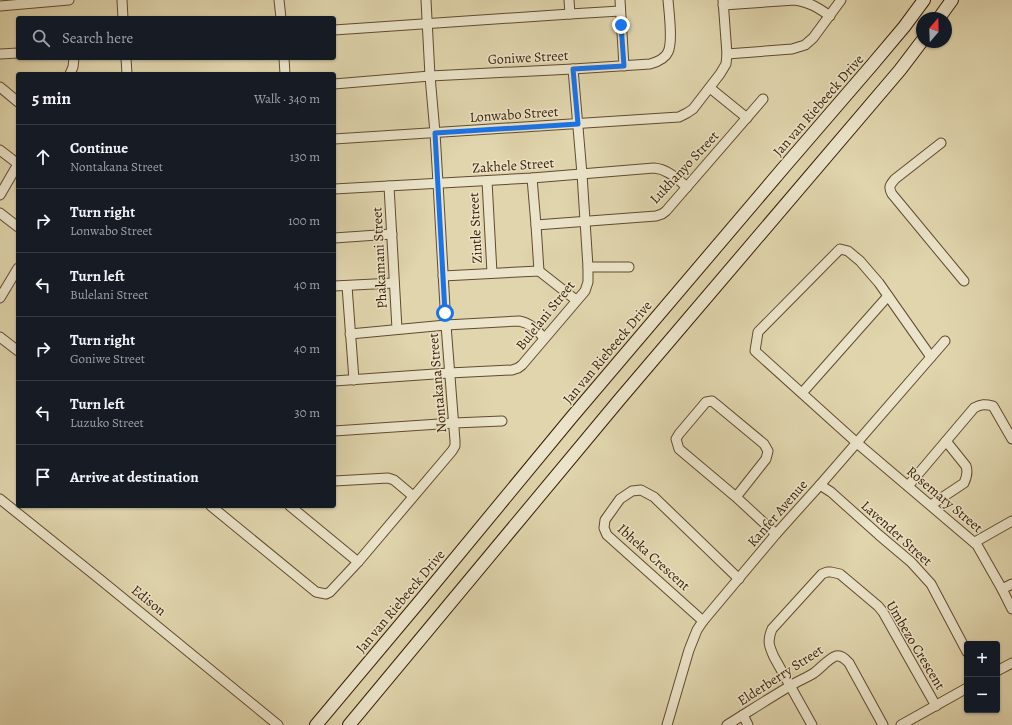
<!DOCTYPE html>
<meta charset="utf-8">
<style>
:root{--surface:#171b24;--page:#242831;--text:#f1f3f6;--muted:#9ea1a6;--line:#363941}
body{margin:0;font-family:Alegreya,serif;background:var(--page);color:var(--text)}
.controls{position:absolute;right:12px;bottom:12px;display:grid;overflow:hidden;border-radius:4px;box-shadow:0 1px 3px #0004}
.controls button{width:36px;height:36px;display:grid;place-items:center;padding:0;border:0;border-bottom:1px solid var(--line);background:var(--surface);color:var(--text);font:20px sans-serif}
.compass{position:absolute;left:916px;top:12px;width:36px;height:36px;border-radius:50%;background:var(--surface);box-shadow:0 1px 3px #0004;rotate:19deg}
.stop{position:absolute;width:12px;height:12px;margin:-9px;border:3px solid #1a73e8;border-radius:50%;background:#fff}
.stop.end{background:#1a73e8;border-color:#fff;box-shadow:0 1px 4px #0008}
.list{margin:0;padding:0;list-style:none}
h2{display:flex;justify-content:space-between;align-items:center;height:52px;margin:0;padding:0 16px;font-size:17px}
h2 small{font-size:13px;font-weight:400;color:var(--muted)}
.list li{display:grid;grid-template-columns:26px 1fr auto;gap:12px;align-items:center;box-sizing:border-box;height:64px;padding:0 16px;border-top:1px solid var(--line)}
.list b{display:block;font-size:15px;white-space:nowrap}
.list p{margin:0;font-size:13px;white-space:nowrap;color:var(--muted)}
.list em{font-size:13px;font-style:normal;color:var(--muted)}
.icon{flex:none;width:22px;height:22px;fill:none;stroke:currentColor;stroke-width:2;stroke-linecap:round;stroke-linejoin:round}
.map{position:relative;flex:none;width:1012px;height:725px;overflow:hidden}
.search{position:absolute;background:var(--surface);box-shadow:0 1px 3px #0004;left:16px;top:16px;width:320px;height:44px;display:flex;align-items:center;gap:10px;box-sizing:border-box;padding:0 14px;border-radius:4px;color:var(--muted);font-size:15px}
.panel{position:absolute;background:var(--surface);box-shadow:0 1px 3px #0004;left:16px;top:72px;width:320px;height:436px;border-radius:4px}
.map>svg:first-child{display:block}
</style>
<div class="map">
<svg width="1012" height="725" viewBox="0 0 1012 725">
<rect width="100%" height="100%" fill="#e0d5ad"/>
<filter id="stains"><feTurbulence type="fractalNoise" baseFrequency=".005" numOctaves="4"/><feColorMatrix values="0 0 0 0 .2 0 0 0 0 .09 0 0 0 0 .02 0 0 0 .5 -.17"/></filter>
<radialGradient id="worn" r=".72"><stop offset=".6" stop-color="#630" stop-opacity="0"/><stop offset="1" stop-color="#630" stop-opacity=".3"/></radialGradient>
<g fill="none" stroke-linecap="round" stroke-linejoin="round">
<!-- minor casing -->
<g stroke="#624a2d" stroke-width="11">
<g id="minor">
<path d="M122,0L123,18"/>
<path d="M279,0L281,18"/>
<path d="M569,0L570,14"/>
<path d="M620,0L624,66"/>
<path d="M723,5L795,0C811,3 817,7 830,16"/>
<path d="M0,6L69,0"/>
<path d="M334,30L570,14L620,11"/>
<path d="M0,54L18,53"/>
<path d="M727,54L792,49L805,45L813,38L841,0"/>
<path d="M126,58L127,74"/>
<path d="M284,58L285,74"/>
<path d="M70,74L73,67L74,58"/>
<path d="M334,84L430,76L573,69L650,64C657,62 665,59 668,52C673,42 669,12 668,0"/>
<path d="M0,87L18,102"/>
<path d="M710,88L747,118"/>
<path d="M334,139L679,117L687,113L693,109L720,74L726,64L727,54L723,0"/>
<path d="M941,143L895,179C890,185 888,187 892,194L964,281"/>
<path d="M0,150L18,164"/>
<path d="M532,178L536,225L539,271"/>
<path d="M487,181L492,273"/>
<path d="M389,186L397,329"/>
<path d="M334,189L532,178L654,168C667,169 676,178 687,187"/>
<path d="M0,195L18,164"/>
<path d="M0,213L18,227"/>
<path d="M536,225L656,216L662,214L666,211L763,99"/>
<path d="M334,238L392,234"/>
<path d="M588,267H629"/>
<path d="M443,276L539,271L576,300"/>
<path d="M334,286L394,283"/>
<path d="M347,286L354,380"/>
<path d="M0,298L18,268"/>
<path d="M350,334L446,325L519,321C530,323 537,330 544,338"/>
<path d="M0,337L18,351"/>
<path d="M931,357L879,283L860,261L848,251L840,249L758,332L755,351L857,443L977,545L1002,589L1012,609"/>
<path d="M334,381L449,373L512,370L518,368L522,365L585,291L588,282V267L582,174L573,69"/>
<path d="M802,393L888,296"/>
<path d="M334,431L454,423L502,421"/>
<path d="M334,481L388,478L394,480L413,496"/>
<path d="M820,485L831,492L879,535L911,562L931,584L967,652"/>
<path d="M908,486L974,408C981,404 985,404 993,406L1012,439"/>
<path d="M736,497L766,459L768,451L764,444L717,405L712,401L706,402L679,434L676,439L679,449L736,497L776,534"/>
<path d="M0,499L102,581L278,725"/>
<path d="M931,505L964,483C967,477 968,472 966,466L946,441"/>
<path d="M211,506L316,592L326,594L330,592L358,562L452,451L455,446V441L446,325L438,183L435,133L430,76L426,0"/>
<path d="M290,506L358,562"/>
<path d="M975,542L1012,521"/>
<path d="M1002,589L1012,584"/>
<path d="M703,621L607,535L604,528L605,520L620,499L632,491L641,490L654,497L739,579"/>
<path d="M997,671L1012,663"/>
<path d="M743,715L748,725"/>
<path d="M667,725L689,650L697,630L703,621L776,534L820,485L945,341"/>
<path d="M727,725C748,712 768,699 790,686C798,681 806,678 814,673C821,668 829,658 836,656C842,655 845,659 849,663L883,725"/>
<path d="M812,725L774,657C769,646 767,641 772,629L822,574L827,572H831L840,574L878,606L883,612L936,706"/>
<path d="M901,725L967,688"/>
</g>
</g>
<!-- secondary casing -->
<g stroke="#381c02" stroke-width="14">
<g id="secondary">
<path d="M939,18L952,0"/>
<path d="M316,725L420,601L571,418L785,166L872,65L904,27L924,0"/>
<path d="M349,725L620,399L900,70L922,41"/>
</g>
</g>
<!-- minor -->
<use href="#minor" stroke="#ebe4ca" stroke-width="9"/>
<!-- secondary -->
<use href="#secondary" stroke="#ebe4ca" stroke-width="12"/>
</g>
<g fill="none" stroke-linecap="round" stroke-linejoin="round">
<!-- route -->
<path stroke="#1a73e8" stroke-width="5" d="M445,313L435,133L578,124L573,69L624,66L621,25"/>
</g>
<g text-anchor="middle" stroke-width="3" stroke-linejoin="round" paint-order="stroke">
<!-- street labels -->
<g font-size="14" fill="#381c02" stroke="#ebe4ca">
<text transform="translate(528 57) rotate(-3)" y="5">Goniwe Street</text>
<text transform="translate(818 105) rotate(-49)" y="5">Jan van Riebeeck Drive</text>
<text transform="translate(514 114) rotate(-4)" y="5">Lonwabo Street</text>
<text transform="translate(513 165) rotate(-4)" y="5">Zakhele Street</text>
<text transform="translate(684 167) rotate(-47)" y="5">Lukhanyo Street</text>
<text transform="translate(475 228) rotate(-93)" y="5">Zintle Street</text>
<text transform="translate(379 258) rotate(-93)" y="5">Phakamani Street</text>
<text transform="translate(545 315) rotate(-51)" y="5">Bulelani Street</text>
<text transform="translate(607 352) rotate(-50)" y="5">Jan van Riebeeck Drive</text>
<text transform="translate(437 383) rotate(-95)" y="5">Nontakana Street</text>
<text transform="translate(945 499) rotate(40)" y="5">Rosemary Street</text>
<text transform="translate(777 513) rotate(-49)" y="5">Kanfer Avenue</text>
<text transform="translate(897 533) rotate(42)" y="5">Lavender Street</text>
<text transform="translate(654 557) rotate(42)" y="5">Ibheka Crescent</text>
<text transform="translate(149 600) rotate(39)" y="5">Edison</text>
<text transform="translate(400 601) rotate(-50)" y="5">Jan van Riebeeck Drive</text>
<text transform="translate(916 645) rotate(59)" y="5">Umbezo Crescent</text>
<text transform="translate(780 675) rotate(-33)" y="5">Elderberry Street</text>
</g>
</g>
<rect width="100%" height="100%" filter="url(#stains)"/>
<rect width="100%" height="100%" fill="url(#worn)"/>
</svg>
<div class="controls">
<button>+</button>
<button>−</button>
</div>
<svg class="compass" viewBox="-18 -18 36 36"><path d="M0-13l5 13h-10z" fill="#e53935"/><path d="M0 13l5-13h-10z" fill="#9ea1a6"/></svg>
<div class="stop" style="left:445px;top:313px"></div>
<div class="stop end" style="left:621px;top:25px"></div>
<div class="search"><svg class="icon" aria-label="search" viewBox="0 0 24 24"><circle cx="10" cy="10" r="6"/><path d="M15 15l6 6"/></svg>Search here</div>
<section class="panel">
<h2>5 min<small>Walk · 340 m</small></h2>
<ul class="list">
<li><svg class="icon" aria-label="ahead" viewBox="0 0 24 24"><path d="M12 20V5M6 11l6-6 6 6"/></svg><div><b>Continue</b><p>Nontakana Street</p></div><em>130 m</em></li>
<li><svg class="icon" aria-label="right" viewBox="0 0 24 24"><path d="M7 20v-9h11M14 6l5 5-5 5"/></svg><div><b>Turn right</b><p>Lonwabo Street</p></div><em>100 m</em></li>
<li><svg class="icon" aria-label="left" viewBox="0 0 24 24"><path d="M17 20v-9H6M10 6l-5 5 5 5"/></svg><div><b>Turn left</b><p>Bulelani Street</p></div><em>40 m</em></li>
<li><svg class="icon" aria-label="right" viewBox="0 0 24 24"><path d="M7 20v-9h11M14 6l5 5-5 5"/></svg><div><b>Turn right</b><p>Goniwe Street</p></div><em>40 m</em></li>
<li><svg class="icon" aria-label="left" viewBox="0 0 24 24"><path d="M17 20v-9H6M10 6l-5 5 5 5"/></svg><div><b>Turn left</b><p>Luzuko Street</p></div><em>30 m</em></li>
<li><svg class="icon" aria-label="arrive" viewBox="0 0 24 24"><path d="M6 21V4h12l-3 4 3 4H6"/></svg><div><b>Arrive at destination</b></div></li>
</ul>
</section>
</div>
